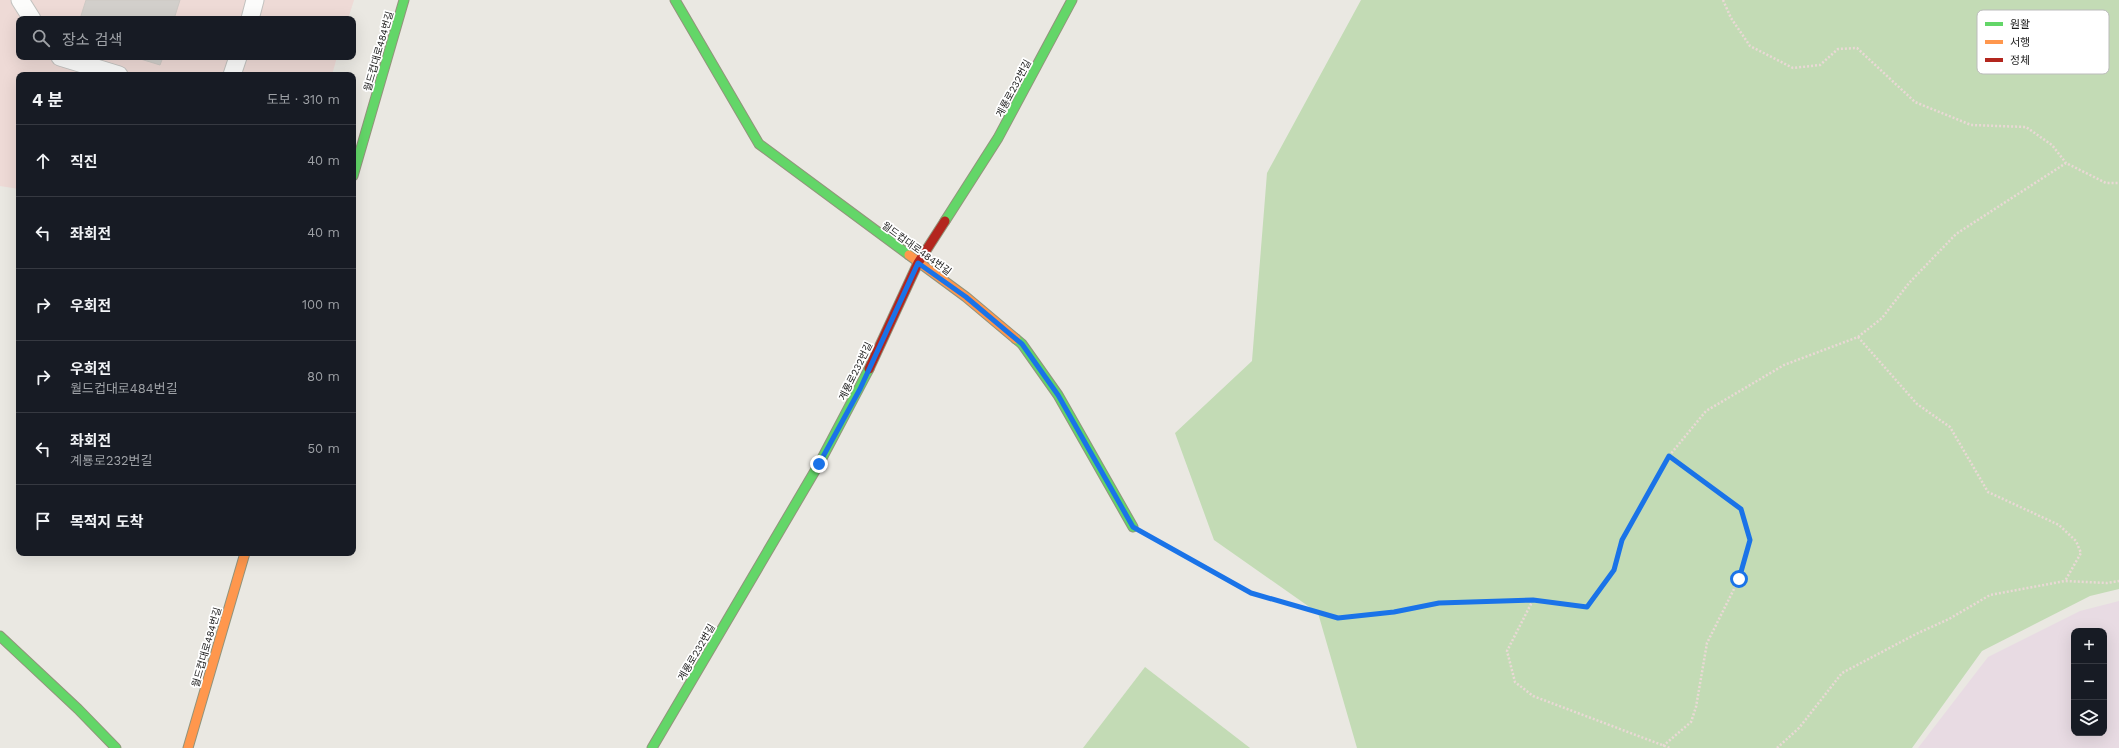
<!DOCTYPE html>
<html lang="ko">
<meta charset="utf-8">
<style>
:root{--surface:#171b24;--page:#20242c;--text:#f1f3f6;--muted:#9ea1a6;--line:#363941}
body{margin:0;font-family:"Work Sans","Noto Sans KR",sans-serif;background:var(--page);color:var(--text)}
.controls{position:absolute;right:12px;bottom:12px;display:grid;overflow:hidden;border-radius:8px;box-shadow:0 4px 16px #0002}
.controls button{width:36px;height:36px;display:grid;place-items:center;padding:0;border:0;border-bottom:1px solid var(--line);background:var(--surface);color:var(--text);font:20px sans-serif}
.stop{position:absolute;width:12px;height:12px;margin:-9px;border:3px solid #1a73e8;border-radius:50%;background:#fff}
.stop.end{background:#1a73e8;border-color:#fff;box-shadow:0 1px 4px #0008}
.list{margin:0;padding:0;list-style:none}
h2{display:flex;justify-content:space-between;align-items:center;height:52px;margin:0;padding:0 16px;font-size:17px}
h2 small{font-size:13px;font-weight:400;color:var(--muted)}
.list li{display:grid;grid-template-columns:26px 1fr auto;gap:12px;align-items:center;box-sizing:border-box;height:72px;padding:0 16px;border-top:1px solid var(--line)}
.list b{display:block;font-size:15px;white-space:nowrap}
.list p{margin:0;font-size:13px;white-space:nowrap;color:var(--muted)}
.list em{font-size:13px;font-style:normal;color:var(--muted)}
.icon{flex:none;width:22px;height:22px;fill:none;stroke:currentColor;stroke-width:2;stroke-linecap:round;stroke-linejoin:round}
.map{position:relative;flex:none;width:2119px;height:748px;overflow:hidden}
.search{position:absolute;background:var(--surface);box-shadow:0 4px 16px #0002;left:16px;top:16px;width:340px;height:44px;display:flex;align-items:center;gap:10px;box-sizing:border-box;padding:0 14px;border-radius:8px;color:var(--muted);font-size:15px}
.panel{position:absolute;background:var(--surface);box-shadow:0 4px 16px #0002;left:16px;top:72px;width:340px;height:484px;border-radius:8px}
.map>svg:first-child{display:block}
</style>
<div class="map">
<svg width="2119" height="748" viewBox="0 0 2119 748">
<rect width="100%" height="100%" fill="#eae8e2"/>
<!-- commercial -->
<path fill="#eedad6" d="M0,0H354L348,19H19V57H337L332,75H19V189L0,186Z"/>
<!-- industrial -->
<path fill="#e8dbe3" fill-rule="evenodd" d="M2119,601V748H1918L1988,657L2080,611ZM2074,631H2104V733H2074Z"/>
<!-- forest -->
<g fill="#c3dbb5">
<path d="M1361,0H2119V589L2090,596L1982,651L1912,748H1357L1318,613L1214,540L1175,433L1252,361L1267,173Z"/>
<path d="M1145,667L1250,748H1083Z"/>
</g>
<!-- building -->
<g fill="#d2cfcb" stroke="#cdc9c4">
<path d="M86,0H180L174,19H80Z"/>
<path d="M134,57H163L160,65Z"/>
</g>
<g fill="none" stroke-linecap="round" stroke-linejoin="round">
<!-- lane casing -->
<g stroke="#c2c2bf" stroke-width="19">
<g id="lane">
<path d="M20,0L32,19"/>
<path d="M250,19L255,0"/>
<path d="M60,57L119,75"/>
<path d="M232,75L238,57"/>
</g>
</g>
<!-- fast casing -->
<g stroke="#92937b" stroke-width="11">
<g id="fast">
<path d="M675,0L759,144L909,255"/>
<path d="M353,176L404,0"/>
<path d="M945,221L998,138L1072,0"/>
<path d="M1016,339L1022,344L1058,395L1133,527"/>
<path d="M0,636L78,709L116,748"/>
<path d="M652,748L819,464L869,369"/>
</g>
</g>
<!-- slow casing -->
<g stroke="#92937b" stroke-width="11">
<g id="slow">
<path d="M909,255L966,297L1016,339"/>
<path d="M188,748L245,553"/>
</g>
</g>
<!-- jam casing -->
<g stroke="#92937b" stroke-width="11">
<path id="jam" d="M869,369L918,263L945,221"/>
</g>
<!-- path -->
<g stroke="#ead9d6" stroke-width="2.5" stroke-dasharray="2 2" stroke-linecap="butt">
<path d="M1723,0L1731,18L1750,46L1793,68L1820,65L1838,49L1857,48L1915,102L1971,125L2026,127L2052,145L2066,163"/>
<path d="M1858,337L1917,404L1950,427L1988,492L2059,525L2076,541L2081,553L2065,581"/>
<path d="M1155,540L1251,593L1338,618L1394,612L1439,603L1533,600L1587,607L1614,571L1622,540L1669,456L1706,411L1784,365L1858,337L1882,318L1909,283L1956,234L2066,163L2106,183H2119"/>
<path d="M1533,600L1507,651L1515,682L1533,696L1670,748"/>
<path d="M1663,746L1691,722L1696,707L1707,643L1739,579L1750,540L1741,509L1669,456"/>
<path d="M1777,748L1799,728L1842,673L1916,634L1949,619L1990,595L2065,581L2107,583L2119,581"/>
</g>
<!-- lane -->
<use href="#lane" stroke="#fcfcfb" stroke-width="17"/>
<!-- fast -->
<use href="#fast" stroke="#63d668" stroke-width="9"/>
<!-- slow -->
<use href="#slow" stroke="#ff974d" stroke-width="9"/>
<!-- jam -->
<use href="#jam" stroke="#b3261e" stroke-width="9"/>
</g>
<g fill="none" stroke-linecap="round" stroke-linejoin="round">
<!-- route -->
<path stroke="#1a73e8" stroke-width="5" d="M819,464L860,389L918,263L966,297L1022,344L1058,395L1133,527L1251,593L1338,618L1394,612L1439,603L1533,600L1587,607L1614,570L1622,540L1669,456L1741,509L1750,540L1739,579"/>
</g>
<g text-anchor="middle" stroke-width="3.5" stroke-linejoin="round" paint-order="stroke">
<!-- street labels -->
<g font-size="10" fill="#1b1b1b" stroke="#fff">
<text transform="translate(378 51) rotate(-74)" y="4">월드컵대로484번길</text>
<text transform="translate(1013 88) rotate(-62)" y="4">계룡로232번길</text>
<text transform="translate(917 248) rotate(36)" y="4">월드컵대로484번길</text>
<text transform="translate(855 371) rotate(-64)" y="4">계룡로232번길</text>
<text transform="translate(206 647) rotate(-74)" y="4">월드컵대로484번길</text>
<text transform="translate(696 652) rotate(-60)" y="4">계룡로232번길</text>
</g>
</g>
<!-- legend -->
<rect x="1977" y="10" width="132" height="64" rx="6" fill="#fff" stroke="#bbb" stroke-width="1"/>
<rect x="1985" y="22" width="18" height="4" fill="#63d668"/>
<rect x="1985" y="40" width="18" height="4" fill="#ff974d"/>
<rect x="1985" y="58" width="18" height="4" fill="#b3261e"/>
<g font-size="11" fill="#1b1b1b">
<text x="2010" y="28">원활</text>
<text x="2010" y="46">서행</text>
<text x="2010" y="64">정체</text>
</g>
</svg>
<div class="controls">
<button>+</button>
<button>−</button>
<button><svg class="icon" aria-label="layers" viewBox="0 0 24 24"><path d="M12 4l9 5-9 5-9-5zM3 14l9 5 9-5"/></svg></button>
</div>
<div class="stop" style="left:1739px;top:579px"></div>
<div class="stop end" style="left:819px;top:464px"></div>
<div class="search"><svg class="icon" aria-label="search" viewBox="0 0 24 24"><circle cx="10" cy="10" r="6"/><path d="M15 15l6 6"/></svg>장소 검색</div>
<section class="panel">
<h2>4 분<small>도보 · 310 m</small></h2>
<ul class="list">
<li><svg class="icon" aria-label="ahead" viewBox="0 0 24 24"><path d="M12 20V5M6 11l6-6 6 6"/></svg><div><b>직진</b></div><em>40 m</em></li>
<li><svg class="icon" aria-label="left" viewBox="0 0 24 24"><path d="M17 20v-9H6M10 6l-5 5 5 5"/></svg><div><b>좌회전</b></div><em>40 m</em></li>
<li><svg class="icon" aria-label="right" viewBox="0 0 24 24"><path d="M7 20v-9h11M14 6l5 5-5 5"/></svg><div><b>우회전</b></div><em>100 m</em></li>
<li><svg class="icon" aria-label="right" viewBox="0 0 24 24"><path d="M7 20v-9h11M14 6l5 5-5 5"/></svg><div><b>우회전</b><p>월드컵대로484번길</p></div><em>80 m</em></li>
<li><svg class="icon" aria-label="left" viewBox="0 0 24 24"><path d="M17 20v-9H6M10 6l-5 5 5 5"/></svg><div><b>좌회전</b><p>계룡로232번길</p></div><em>50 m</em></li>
<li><svg class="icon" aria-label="arrive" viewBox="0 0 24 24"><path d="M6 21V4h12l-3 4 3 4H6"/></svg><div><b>목적지 도착</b></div></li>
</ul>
</section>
</div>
